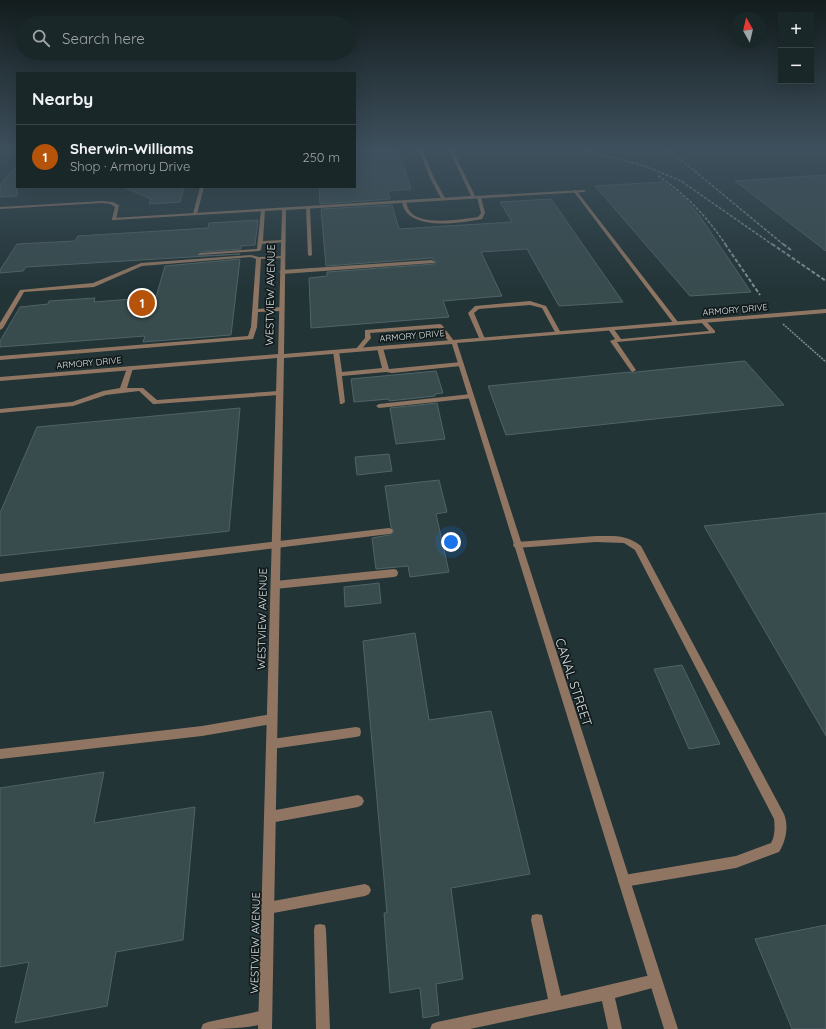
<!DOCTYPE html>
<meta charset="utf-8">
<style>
:root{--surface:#1a2728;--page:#273334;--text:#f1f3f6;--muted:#9fa5a8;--line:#384445;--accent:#b45309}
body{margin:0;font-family:Quicksand,sans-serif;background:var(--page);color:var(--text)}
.controls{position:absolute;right:12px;top:12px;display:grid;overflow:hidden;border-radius:0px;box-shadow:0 4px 16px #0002}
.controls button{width:36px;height:36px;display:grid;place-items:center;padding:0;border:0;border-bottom:1px solid var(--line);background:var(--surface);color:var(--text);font:20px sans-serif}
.compass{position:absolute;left:730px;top:12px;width:36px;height:36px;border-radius:50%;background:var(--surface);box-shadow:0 4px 16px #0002;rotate:352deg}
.you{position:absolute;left:451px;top:542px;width:14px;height:14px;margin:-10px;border:3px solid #fff;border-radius:50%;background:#1a73e8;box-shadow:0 0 0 6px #1a73e833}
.badge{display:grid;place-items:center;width:26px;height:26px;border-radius:50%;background:var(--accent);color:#fff;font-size:13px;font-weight:700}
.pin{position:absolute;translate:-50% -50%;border:2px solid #fff;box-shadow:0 1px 4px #0006}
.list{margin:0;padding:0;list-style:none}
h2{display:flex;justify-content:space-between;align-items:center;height:52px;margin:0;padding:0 16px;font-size:17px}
h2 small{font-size:13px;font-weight:400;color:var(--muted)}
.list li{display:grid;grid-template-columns:26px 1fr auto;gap:12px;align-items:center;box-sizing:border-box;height:64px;padding:0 16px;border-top:1px solid var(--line)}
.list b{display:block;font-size:15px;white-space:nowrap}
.list p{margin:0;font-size:13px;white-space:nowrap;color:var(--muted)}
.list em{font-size:13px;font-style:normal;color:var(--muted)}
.icon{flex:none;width:22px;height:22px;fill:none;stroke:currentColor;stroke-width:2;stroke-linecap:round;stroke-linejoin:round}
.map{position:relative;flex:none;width:826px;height:1029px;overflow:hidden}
.search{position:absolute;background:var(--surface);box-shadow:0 4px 16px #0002;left:16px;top:16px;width:340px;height:44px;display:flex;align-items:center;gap:10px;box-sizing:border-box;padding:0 14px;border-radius:22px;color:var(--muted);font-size:15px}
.panel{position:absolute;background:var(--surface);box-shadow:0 4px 16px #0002;left:16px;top:72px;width:340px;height:116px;border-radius:0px}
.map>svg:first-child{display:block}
</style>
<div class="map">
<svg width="826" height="1029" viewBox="0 0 826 1029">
<rect width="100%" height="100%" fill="#223436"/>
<!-- building -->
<g fill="#384b4d" stroke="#506366">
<path d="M397,148L411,189L388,191L390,199L320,204L319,187H355V149Z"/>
<path d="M17,165V196L0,197V185Z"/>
<path d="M826,175V251L735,181Z"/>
<path d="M663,182L684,198L699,215L751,292L690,296L595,186Z"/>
<path d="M123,187H184L180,202L149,204L151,199Z"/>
<path d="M551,199L623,302L559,306L527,249L481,252L502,296L443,301L449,317L311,328L309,278L327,276V272L434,264L436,262L432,258L326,266L321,209L392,205L399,229L512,222L500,202Z"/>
<path d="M258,220L255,245L241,246V249L201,252L198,255L199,256L240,254L26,267L23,271L0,273V270L17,244L75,241L78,236L208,228L209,223Z"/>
<path d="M240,259L231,335L143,342L145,336L0,347V341L20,307L48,304L49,301L95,298L94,302L156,297L165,266Z"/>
<path d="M745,361L784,405L506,435L488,386L630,372L634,373L636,372Z"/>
<path d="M436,371L443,393L435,394V396L389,401V399L354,402L351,379Z"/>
<path d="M437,403L445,439L396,444L390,408Z"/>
<path d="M240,408L229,531L0,556V513L37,427Z"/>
<path d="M389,454L392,471L357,475L355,457Z"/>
<path d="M439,480L447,512L436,514L449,572L410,577L408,566L376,569L372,538L389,535L394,532L391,527L385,486Z"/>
<path d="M826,513V736L704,526Z"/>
<path d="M379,583L381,603L345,607L344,587Z"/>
<path d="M415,633L429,720L491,711L530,874L451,888L463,979L436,984L439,1015L423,1018L420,988L390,993L384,913H387L363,641Z"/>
<path d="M682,665L720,744L689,749L654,669Z"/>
<path d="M104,772L94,823L195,807L183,940L116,952L107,1006L15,1023L29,962L0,967V788Z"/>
<path d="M826,925V1029H792L755,939Z"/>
</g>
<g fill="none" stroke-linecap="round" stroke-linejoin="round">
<!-- path -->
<path stroke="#808e8f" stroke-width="1.5" stroke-dasharray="2 1" stroke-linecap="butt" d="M783,324L826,362"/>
<!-- lane -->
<g fill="#907662" fill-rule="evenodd">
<path d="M418,148H422L434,178L446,200H442L430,178Z"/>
<path d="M734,148H755L753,149Z"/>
<path d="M200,187H204L197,214L195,215L193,214Z"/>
<path d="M574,190H576L678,322V324H674L574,192Z"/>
<path d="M479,196L481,197L485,213L482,219C462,223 422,229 407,213C404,210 403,206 402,202L406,201C407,204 407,207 409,210C419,227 462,219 478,217L481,213L477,197Z"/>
<path d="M102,201L113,202L119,205L116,220L112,219L115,207L110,204L102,203L0,209V207Z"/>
<path d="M308,206L310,207L312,255L310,256L308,255L306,207Z"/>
<path d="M263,209L265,210L263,241L283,240H285V242L262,244L261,250L259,251L199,255V254L201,253L257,249L261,210Z"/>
<path d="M251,255L259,257L283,256L285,257L283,258L261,259L258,309L281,307L284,309L281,311L258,312L257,327L253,339L0,360V356L248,336L251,327L256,259L251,257L142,266L94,287L24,292L3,328L0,330V323L20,290L93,283L141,263Z"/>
<path d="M432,260L435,262L434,263L282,274L279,272L282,270Z"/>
<path d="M530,301L546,306L561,333L560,334H556L542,308L530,305L479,309L474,313L485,339L484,340H480L468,313L475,306Z"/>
<path d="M703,319L705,320L715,331V333L617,342L636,370L633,372L631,371L610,341L615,339L608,329L611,327L613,328L621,339L709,331L700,321Z"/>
<path d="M440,324L442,325L454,341V343H450L438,328L370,333L371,338L360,351H356L355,350L365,338V330Z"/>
<path d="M380,346L383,348L389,369L461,362L464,364L461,366L392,373L386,372L342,376L345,402L342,404H340L333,351L334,350H338L339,351L342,372L382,368L377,348Z"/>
<path d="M130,366L133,368L127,388H143L157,400L279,391L282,393L279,395L155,404H153L139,391L106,395L73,406L0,413V409L72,402L103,391L120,388L127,368Z"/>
<path d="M471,394H473V398L379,408L376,406L379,404Z"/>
<path d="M389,528L392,529L393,531L392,533L389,534L0,582V574Z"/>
<path d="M596,536C614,536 626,534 641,546L784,814C789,826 786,841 779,852L736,868L624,887L620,885L618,881L620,877L624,875L736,856L771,843C775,836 775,827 774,819L635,550L624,543L596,542L517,548L514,547L513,545L514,543L517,542Z"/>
<path d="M394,569L397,570L398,573L397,576L394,577L275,589L272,588L271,585L272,582L275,581Z"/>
<path d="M272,714L276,715L277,719L276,723L272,724L202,736L0,759V749L202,726Z"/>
<path d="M356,727L360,728L361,732L360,736L356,737L272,749L268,748L267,744L268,740L272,739Z"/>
<path d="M358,795L362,797L364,801L362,805L358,807L270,823L266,821L264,817L266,813L270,811Z"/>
<path d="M365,884L369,886L371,890L369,894L365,896L268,914L264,912L262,908L264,904L268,902Z"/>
<path d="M537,914L542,915L543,920L561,996L655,974L660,976L662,981L660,986L615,998L622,1029H608L602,1001L470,1029H430L432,1024L437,1022L548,999L531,920L532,915Z"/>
<path d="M320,924L325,925L326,930L330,1029H316L314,930L315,925Z"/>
<path d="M265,1010L270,1012L272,1017L270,1022C248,1029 224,1029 201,1029L203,1024L208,1022Z"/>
</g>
<!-- street -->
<path fill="#907662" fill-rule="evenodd" d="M448,148H452L475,196L584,190L586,191L584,192L286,210L284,354L826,309V313L457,343L678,1029H664L452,344L284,358L272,1029H258L277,358L0,381V377L278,354L282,210L114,220H112V218L471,196Z"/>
<!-- rail-far1 -->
<g stroke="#808e90" stroke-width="1.5" stroke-dasharray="3 1.5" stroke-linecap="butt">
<path d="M575,148L645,166L681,181L773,245"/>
<path d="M667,148L784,245"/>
<path d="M658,176C686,194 707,217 726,245"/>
</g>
<!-- rail -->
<g stroke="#808e90" stroke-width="2" stroke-dasharray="4 2" stroke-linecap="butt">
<path d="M725,244L760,295"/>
<path d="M772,244L826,281"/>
<path d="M783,244L791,250"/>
</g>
</g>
<!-- sky -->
<linearGradient id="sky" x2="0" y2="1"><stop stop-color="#131d1e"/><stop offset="0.51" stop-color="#3e505d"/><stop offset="1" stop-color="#3e505d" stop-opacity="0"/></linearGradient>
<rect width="826" height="292" fill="url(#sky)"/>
<g text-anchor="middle" stroke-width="3.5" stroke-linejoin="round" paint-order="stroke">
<!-- far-street labels -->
<g font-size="9" fill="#d7e2e3" stroke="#121a1b">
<text transform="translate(735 310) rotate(-5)" y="3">ARMORY DRIVE</text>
<text transform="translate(412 336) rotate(-5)" y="3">ARMORY DRIVE</text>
<text transform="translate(89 363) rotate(-5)" y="3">ARMORY DRIVE</text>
</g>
<!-- street labels -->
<g font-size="11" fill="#d7e2e3" stroke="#121a1b">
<text transform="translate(270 295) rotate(-89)" y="4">WESTVIEW AVENUE</text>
<text transform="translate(262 619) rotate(-89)" y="4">WESTVIEW AVENUE</text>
<text transform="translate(255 943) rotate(-89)" y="4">WESTVIEW AVENUE</text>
</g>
<!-- near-street labels -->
<g font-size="13" fill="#d7e2e3" stroke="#121a1b">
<text transform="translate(574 682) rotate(72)" y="5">CANAL STREET</text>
</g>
</g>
</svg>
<div class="controls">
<button>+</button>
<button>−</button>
</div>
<svg class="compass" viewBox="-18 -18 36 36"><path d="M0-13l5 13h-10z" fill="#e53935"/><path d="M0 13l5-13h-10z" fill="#9fa5a8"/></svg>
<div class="you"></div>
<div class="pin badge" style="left:142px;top:303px">1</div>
<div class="search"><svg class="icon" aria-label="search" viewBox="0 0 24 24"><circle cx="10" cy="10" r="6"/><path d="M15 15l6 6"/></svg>Search here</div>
<section class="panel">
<h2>Nearby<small></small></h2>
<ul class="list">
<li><span class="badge">1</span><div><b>Sherwin-Williams</b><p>Shop · Armory Drive</p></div><em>250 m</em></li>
</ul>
</section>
</div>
